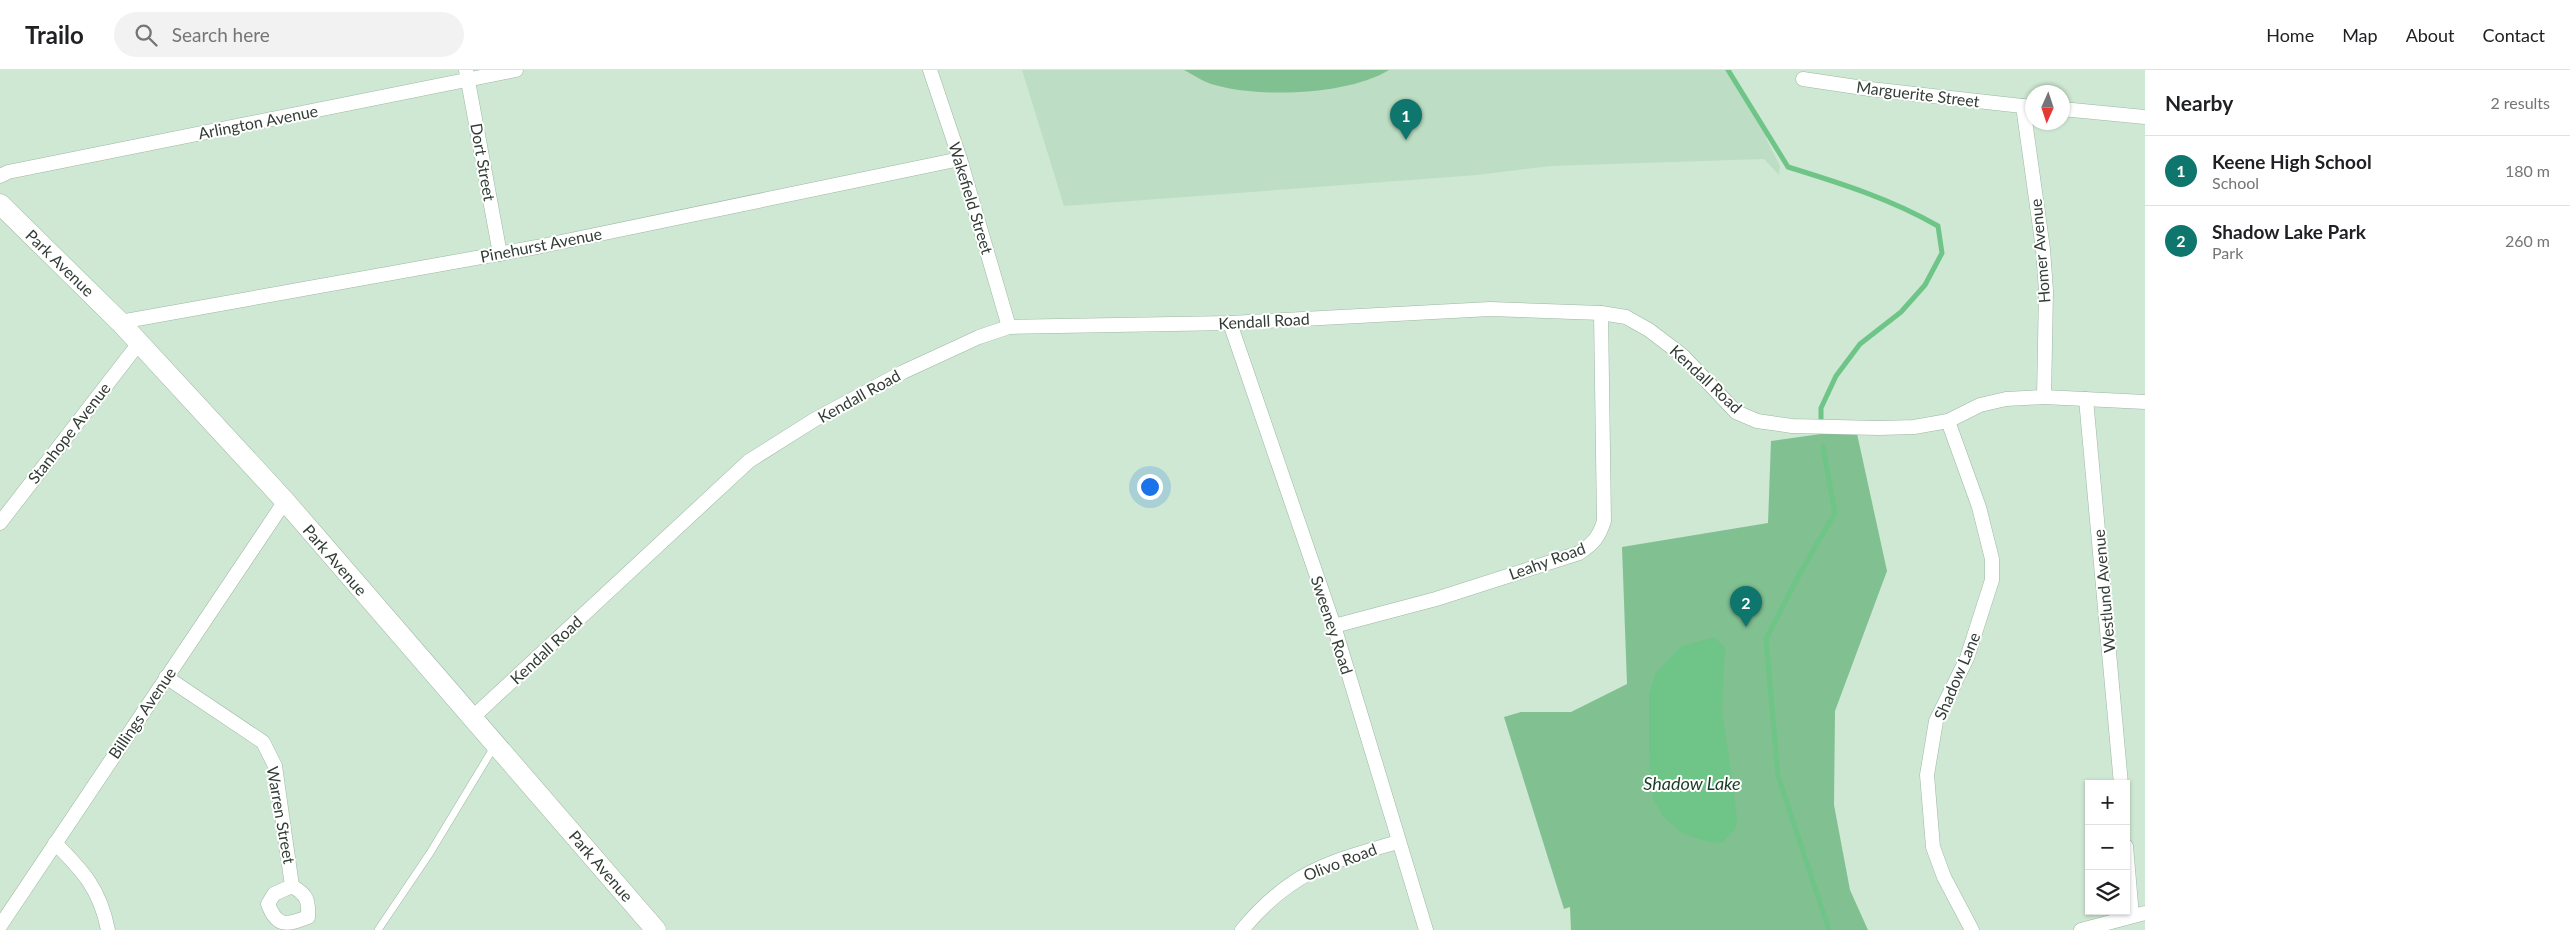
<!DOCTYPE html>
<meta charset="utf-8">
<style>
:root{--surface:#fff;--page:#f2f2f2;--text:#202124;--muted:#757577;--line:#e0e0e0;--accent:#0f766e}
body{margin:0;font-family:Lato,sans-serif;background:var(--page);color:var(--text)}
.controls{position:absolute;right:15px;bottom:15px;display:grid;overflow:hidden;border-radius:0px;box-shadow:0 1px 4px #0004}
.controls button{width:45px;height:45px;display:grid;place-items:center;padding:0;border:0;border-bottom:1px solid var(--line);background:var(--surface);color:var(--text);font:25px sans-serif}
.compass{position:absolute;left:2025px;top:15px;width:45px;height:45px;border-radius:50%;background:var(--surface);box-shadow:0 1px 4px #0004;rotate:183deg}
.you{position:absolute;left:1149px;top:416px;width:18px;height:18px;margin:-12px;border:4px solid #fff;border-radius:50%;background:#1a73e8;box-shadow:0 0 0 8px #1a73e833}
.badge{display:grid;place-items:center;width:32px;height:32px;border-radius:50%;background:var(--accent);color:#fff;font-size:16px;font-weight:700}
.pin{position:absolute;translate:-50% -41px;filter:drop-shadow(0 1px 2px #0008)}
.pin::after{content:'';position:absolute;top:26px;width:18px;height:15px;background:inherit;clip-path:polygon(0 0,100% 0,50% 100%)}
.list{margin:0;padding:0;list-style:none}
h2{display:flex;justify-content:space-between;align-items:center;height:65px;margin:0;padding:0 20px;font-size:21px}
h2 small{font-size:16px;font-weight:400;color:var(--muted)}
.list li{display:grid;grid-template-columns:32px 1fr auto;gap:15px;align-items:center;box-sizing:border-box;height:70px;padding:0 20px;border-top:1px solid var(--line)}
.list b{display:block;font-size:19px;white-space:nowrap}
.list p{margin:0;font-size:16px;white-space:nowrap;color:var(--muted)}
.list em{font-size:16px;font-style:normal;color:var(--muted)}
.icon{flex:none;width:28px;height:28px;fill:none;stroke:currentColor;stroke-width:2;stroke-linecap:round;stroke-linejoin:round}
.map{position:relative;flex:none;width:2145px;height:860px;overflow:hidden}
header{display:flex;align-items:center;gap:30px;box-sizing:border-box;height:70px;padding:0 25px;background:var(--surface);border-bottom:1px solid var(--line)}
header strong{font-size:24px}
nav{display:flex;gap:28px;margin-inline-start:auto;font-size:18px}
.search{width:350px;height:45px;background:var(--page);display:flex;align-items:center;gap:12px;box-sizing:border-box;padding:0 18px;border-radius:28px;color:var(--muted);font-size:19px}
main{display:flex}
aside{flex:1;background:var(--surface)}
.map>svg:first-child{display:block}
</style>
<header>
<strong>Trailo</strong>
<div class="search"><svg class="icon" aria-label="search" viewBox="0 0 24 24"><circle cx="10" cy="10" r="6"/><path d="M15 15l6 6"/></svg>Search here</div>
<nav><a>Home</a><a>Map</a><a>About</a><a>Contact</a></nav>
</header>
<main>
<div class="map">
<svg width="2145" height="860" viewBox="0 0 2145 860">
<rect width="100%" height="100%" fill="#cee8d3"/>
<!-- built -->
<path fill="#bddec4" d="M1022,0H1725L1743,23L1766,62V68L1780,96L1779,105L1764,89L1550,96L1477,105L1064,136Z"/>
<!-- green -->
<g fill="#81c091">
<path d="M1184,0H1389C1349,25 1260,28 1215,15C1205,13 1194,5 1184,0Z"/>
<path d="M1856,359L1887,501L1835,641L1834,735L1850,820L1868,860H1571L1570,837L1564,839L1504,647L1521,642H1571L1627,614L1622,477L1768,453L1771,371Z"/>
</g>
<!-- water -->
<path fill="#6ec587" d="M1714,567L1725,577L1722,639L1737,746L1736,758L1722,773L1708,772L1682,763L1664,747L1653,729L1649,686V623L1656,603L1682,576Z"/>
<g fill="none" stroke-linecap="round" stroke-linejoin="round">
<!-- stream -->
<g stroke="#6ec587" stroke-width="5">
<path d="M1728,0L1788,97C1840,113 1891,129 1938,156L1942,183L1925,215L1901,242L1860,274L1836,306L1821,338V351"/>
<path d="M1823,377L1835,443L1800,503L1766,569L1778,706L1829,860"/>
</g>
<!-- lane casing -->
<g stroke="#9eb7a3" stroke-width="8">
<path id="lane" d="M378,860L430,783L494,677"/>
</g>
<!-- street casing -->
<g stroke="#9eb7a3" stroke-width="15">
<g id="street">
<path d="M466,0L500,184"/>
<path d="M930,0L960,89L1009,257"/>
<path d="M1803,9L1870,19L2031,37"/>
<path d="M2023,36L2043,179L2046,221L2044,327"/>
<path d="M2062,39L2145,47"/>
<path d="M0,106L8,102L516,0"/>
<path d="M120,252L537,177L960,89"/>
<path d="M1230,253L1334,556L1426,860"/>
<path d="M2086,329L2121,714"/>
<path d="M1948,351L1979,437L1992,489V510L1967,588L1936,651L1927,705L1933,777L1944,807L1972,860"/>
<path d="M0,453L139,273"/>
<path d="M1334,556L1436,529L1579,483C1593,474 1599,467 1604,451L1601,243"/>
<path d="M166,607L263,672L275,696L292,816"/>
<path d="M472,648L749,391L814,350L903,302L979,267L1009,257L1230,253L1490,239L1601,243L1626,247L1649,260L1682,285L1736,342L1757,351L1792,356L1879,358L1914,357L1948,351L1980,335L2006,329L2044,327L2145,332"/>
<path d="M55,773C83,801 100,819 108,860"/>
<path d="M2126,776L2132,846"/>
<path d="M292,816C307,825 309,830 308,847C287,855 277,858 268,834L274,824Z"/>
<path d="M0,856L285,431"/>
<path d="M1242,860C1290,802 1328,792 1398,772"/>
<path d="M2081,860L2145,843"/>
</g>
</g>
<!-- secondary casing -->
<g stroke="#9eb7a3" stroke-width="21">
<path id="secondary" d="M0,134L120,252L285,431L656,860"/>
</g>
<!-- lane -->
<use href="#lane" stroke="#fff" stroke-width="7"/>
<!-- street -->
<use href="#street" stroke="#fff" stroke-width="14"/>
<!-- secondary -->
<use href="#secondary" stroke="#fff" stroke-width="20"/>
</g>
<g text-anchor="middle" stroke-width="4" stroke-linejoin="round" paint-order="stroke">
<!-- street labels -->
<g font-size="16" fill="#323d35" stroke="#fff">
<text transform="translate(1918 24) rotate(7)" y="6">Marguerite Street</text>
<text transform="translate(258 52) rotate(-11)" y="6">Arlington Avenue</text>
<text transform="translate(483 92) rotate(80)" y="6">Dort Street</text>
<text transform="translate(971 128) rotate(73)" y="6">Wakefield Street</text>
<text transform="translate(541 175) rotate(-11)" y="6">Pinehurst Avenue</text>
<text transform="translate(2040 181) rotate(-95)" y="6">Homer Avenue</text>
<text transform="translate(60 193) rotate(44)" y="6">Park Avenue</text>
<text transform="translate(1264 251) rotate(-3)" y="6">Kendall Road</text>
<text transform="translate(1706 309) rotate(43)" y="6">Kendall Road</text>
<text transform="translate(859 326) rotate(-29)" y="6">Kendall Road</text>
<text transform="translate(69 363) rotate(-52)" y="6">Stanhope Avenue</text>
<text transform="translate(335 490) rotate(49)" y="6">Park Avenue</text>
<text transform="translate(1547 491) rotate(-20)" y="6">Leahy Road</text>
<text transform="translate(2104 521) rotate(-95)" y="6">Westlund Avenue</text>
<text transform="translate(1332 555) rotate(72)" y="6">Sweeney Road</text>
<text transform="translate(546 580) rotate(-43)" y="6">Kendall Road</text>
<text transform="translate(1957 606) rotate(-67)" y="6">Shadow Lane</text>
<text transform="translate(142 643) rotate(-56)" y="6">Billings Avenue</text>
<text transform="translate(281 745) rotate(80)" y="6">Warren Street</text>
<text transform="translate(1340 792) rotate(-21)" y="6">Olivo Road</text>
<text transform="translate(601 796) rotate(49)" y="6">Park Avenue</text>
</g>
<!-- water labels -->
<g font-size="18" font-style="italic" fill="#1a3e25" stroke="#fff">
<text x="1692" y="720">Shadow Lake</text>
</g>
</g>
</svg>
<div class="controls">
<button>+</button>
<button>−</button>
<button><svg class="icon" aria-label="layers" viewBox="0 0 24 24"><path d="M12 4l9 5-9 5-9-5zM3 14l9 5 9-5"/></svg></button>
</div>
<svg class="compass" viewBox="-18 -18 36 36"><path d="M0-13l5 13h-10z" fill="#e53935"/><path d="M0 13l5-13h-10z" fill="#757577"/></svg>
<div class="you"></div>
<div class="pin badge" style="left:1406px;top:70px">1</div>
<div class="pin badge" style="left:1746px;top:557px">2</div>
</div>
<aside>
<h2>Nearby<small>2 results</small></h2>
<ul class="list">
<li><span class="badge">1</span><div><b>Keene High School</b><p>School</p></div><em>180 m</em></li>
<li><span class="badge">2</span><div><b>Shadow Lake Park</b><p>Park</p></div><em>260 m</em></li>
</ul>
</aside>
</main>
